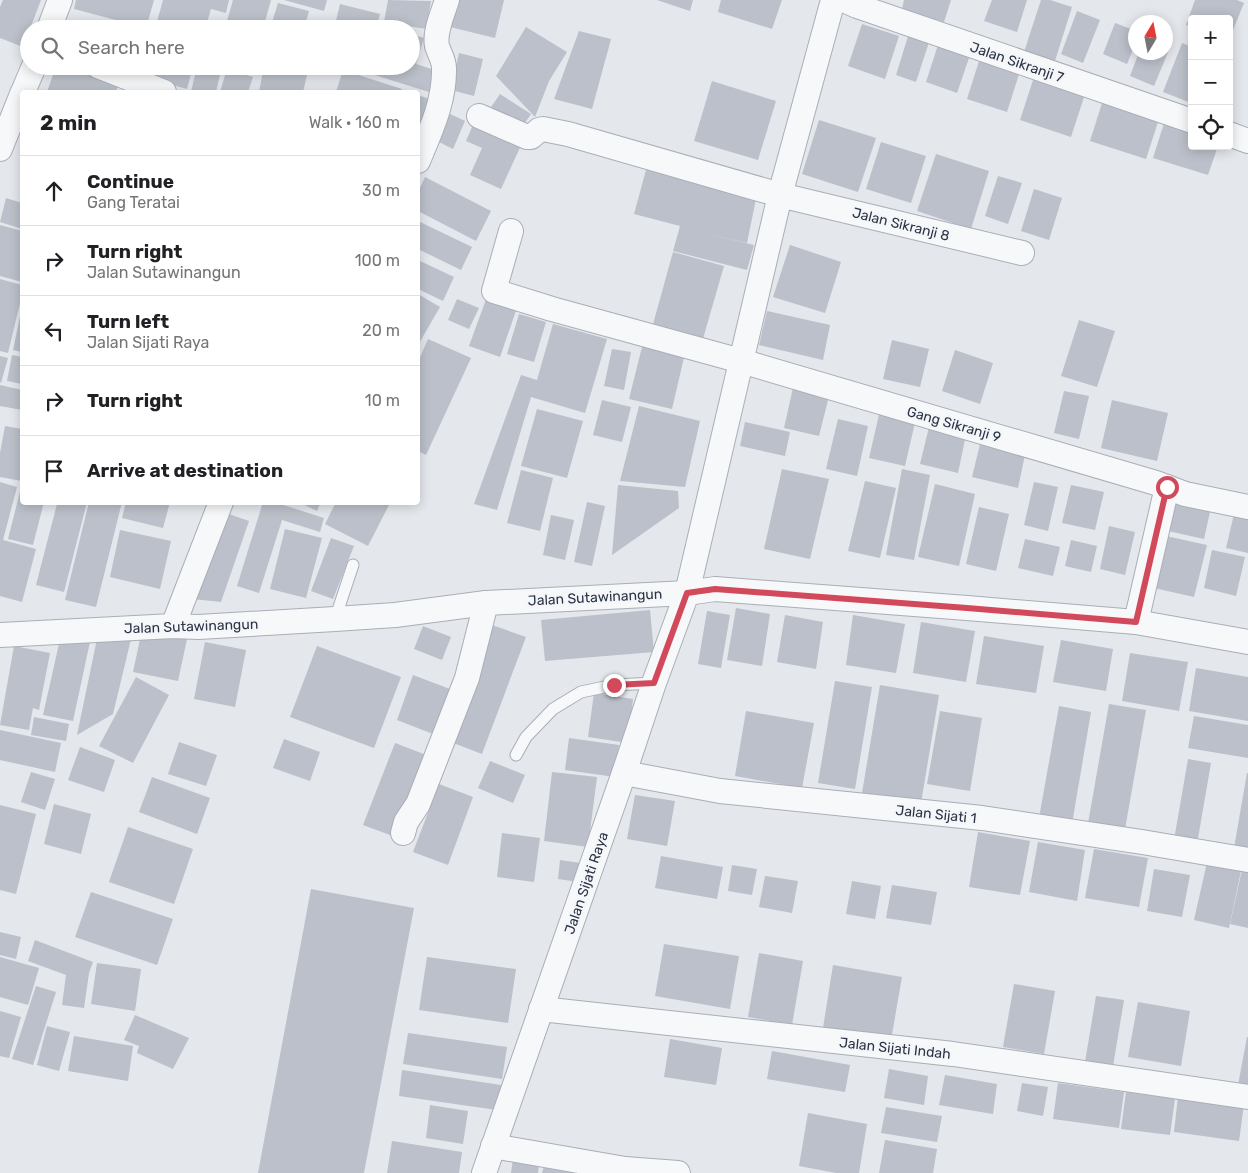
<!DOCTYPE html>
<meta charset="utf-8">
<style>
:root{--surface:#fff;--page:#f2f2f2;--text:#202124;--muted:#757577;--line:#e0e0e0}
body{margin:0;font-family:Rubik,sans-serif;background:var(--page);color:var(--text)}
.controls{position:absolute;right:15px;top:15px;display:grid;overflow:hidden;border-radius:5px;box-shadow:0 2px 12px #0003}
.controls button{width:45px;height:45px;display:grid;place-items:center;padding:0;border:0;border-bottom:1px solid var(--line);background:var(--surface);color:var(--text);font:25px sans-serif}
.compass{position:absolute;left:1128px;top:15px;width:45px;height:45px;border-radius:50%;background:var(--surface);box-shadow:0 2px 12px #0003;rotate:10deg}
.stop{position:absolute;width:15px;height:15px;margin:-11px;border:4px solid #d1495b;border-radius:50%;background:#fff}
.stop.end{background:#d1495b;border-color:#fff;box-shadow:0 1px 5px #0008}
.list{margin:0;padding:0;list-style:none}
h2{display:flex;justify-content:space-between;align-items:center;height:65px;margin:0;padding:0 20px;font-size:21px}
h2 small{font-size:16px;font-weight:400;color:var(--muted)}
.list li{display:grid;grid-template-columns:32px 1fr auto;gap:15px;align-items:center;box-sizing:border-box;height:70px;padding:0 20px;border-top:1px solid var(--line)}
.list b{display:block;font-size:19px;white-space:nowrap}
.list p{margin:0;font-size:16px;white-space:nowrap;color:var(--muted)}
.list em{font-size:16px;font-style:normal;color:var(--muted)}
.icon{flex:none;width:28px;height:28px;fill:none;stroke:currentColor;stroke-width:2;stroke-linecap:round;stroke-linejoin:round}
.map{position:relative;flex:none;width:1248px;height:1173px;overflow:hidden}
.search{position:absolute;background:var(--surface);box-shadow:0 2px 12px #0003;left:20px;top:20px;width:400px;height:55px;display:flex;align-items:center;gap:12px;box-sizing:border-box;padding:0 18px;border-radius:28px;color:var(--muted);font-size:19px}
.panel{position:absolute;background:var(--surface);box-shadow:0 2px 12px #0003;left:20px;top:90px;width:400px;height:415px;border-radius:5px}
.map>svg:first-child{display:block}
</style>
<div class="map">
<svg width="1248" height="1173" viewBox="0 0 1248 1173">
<rect width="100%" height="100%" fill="#e4e7ec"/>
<!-- building -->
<g fill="#bbc0ca">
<path d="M3,0H41L23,47L0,38V7Z"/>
<path d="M76,0H154L146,28L74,9Z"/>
<path d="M163,0H229L226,13L211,9L205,29H155Z"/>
<path d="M233,0H271L263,29H255L227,21Z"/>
<path d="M284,0H327L324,11Z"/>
<path d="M388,0L431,1L426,29L384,22Z"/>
<path d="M457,0H504L495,38L450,27Z"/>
<path d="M657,0H693L690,11Z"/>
<path d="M721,0H782L772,29L718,12Z"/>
<path d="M904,0H951L944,22L902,9Z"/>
<path d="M992,0H1027L1017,32L984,21Z"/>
<path d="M1041,0H1050L1072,7L1054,64L1023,55Z"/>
<path d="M1195,0H1237L1244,3L1229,40V19H1192V27L1186,25Z"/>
<path d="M278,3L309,11L304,29H270Z"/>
<path d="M340,4L380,14L376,29H334Z"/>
<path d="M1077,11L1100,20L1083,63L1061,54Z"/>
<path d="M96,22L115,28V29H94Z"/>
<path d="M1115,23L1136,31V42L1127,64L1103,54Z"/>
<path d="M862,24L899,36L885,79L848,66Z"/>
<path d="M526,27L567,52L549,81L535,117L496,76Z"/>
<path d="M910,30L931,36L916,82L896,75Z"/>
<path d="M579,31L611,39L592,109L554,99Z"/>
<path d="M411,34L424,38L416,64L438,71L432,93L365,72L367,66H411Z"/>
<path d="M1166,43L1171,45L1154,86L1130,76L1139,52H1166Z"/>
<path d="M1182,43L1192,47L1191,103L1163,92Z"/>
<path d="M938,45L970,55L957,93L926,82Z"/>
<path d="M459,53L483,59L474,96L451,90Z"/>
<path d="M979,61L1019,74L1007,112L967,99Z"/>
<path d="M56,66H75L119,82L116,92H47Z"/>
<path d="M131,66H193L187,89L129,73Z"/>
<path d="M197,66H222L216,92H191Z"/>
<path d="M264,66H309L303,92H259Z"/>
<path d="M227,69L253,77L248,92H220Z"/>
<path d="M343,70L402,89L400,92H336Z"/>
<path d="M1034,77L1085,94L1071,137L1020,120Z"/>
<path d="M712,81L776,101L758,160L694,141Z"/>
<path d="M500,94L531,114L520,130L489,110Z"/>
<path d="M418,95L432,100L418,143Z"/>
<path d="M1102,103L1158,122L1146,159L1090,141Z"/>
<path d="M446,112L465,121L453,149L433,139Z"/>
<path d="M1166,117L1192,125V146H1218L1208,175L1153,158Z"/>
<path d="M475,120L523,141L501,189L470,175L482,148L466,141Z"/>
<path d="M819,120L876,138L858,192L802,174Z"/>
<path d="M881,142L926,156L911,203L866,189Z"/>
<path d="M936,154L989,171L971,229L917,211Z"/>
<path d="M649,159L757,194L747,243L704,233L754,245L747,270L673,251L680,226L634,214Z"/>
<path d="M998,176L1022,183L1008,224L985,216Z"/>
<path d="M425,177L491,211L476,241L418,211V192Z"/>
<path d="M1034,189L1062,198L1049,240L1021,231Z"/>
<path d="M6,198L22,203V229L0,222Z"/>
<path d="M418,221L472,247L461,270L418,249Z"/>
<path d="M0,225L22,231V282L0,276Z"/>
<path d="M790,245L841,262L825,313L773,297Z"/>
<path d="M673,252L724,266L700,349L650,335Z"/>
<path d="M418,260L454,277L443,301L418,289Z"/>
<path d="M0,279L22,285V295L8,353L0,351Z"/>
<path d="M418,294L440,307L418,345Z"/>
<path d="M488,294L518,305L500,357L469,346Z"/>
<path d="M457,299L479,308L469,329L448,320Z"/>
<path d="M767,311L830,325L823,360L759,345Z"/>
<path d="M21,312L22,313V352L13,350Z"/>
<path d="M519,314L546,322L534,362L507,354Z"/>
<path d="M1079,320L1115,331L1097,387L1061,376Z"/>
<path d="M553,324L607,339L585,413L531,397L497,510L474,504L521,375L537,380Z"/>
<path d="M428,339L471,358L426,455L418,451V362Z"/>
<path d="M644,339L686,349L672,409L629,399Z"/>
<path d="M892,340L929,349L920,387L883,379Z"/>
<path d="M612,349L631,352L624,390L604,386Z"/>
<path d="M955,350L993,363L980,404L942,391Z"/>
<path d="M12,355L22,357V384L7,381Z"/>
<path d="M0,356L8,358L1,383L0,382Z"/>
<path d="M795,379L831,388L819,436L784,428Z"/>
<path d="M0,385L22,390V410L0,406Z"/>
<path d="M1064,391L1089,396L1079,439L1054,433Z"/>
<path d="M602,400L631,407L622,442L593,435Z"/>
<path d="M1112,400L1168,413L1157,461L1101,448Z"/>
<path d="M639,406L700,421L685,487L620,481Z"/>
<path d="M881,406L917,414L905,466L869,458Z"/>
<path d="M537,409L583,421L567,478L521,466Z"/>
<path d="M838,419L868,426L857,476L826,469Z"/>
<path d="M745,422L790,432L785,456L740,446Z"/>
<path d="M5,426L22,429V481L0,477V453Z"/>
<path d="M929,427L966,435L958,473L920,464Z"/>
<path d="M981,440L1026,450L1018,488L972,477Z"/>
<path d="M782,469L829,479L810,559L764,549Z"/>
<path d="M902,469L930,475L914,560L886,555Z"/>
<path d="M521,470L553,478L540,531L507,523Z"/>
<path d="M865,481L896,488L880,558L848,551Z"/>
<path d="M0,482L17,487L3,540L36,549L22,602L0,596Z"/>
<path d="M1034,482L1058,487L1048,531L1024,525Z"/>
<path d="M22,484V502H44L33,545L8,539Z"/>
<path d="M935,484L975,494L959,566L918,557Z"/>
<path d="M618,485L678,491L679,508L612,555Z"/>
<path d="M1071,485L1104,492L1095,530L1062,523Z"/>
<path d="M1176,499L1211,507L1204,539L1168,531Z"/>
<path d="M53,502H87L64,592L36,585L57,504Z"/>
<path d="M89,502H122L96,607L65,600Z"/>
<path d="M126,502H170L163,528L122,518Z"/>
<path d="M263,502H274L324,518L320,532L282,520L259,593L237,586Z"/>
<path d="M298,502H321L317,511Z"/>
<path d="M336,502H385L389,505L368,546L325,524Z"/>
<path d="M587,502L605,506L592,566L574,562Z"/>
<path d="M979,507L1009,514L996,571L966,564Z"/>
<path d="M1235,510L1248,513V553L1226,548Z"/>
<path d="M223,512L249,521L221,602L193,599Z"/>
<path d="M551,515L574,520L565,560L543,555Z"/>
<path d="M1109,526L1135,532L1125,575L1100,569Z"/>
<path d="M285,529L322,538L306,598L270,589Z"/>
<path d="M120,530L171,541L160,589L110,577Z"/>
<path d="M1166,536L1207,545L1194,597L1154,588Z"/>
<path d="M331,538L354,546L333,599L311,591Z"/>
<path d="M1025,539L1060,547L1053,576L1018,568Z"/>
<path d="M1071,540L1097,546L1091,572L1065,566Z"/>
<path d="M1212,550L1245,557L1236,596L1204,588Z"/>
<path d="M736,608L770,614L762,666L727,660Z"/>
<path d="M650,610L654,652L545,661L541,620Z"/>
<path d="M707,611L730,615L721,668L698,664Z"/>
<path d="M785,615L823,622L816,669L777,662Z"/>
<path d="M853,615L905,624L896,673L846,665Z"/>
<path d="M921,622L975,631L966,682L913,673Z"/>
<path d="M492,625L526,637L482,754L448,741Z"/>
<path d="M423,626L451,637L442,660L414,649Z"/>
<path d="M142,630L187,639L178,681L133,672Z"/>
<path d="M98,634L132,635L113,714L77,735Z"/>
<path d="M61,635L91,637L73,721L43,715Z"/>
<path d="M984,636L1044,646L1036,693L976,684Z"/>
<path d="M1061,640L1113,649L1106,691L1053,682Z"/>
<path d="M205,642L246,650L235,707L194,699Z"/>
<path d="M14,646L50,653L39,710L33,708L29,730L0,725Z"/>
<path d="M317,646L401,677L374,748L290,717Z"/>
<path d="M1130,653L1188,662L1179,711L1122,701Z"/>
<path d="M1196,668L1248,677V721L1189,711Z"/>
<path d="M413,675L450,689L433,734L397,720Z"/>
<path d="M136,677L169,695L133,763L99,746Z"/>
<path d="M835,681L872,687L855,789L818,783Z"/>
<path d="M880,685L939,695L921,803L862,793Z"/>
<path d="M594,693L633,699L628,743L588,737Z"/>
<path d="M1109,704L1146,710L1124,835L1087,829Z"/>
<path d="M1059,706L1091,712L1072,824L1039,818Z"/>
<path d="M746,711L814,723L802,788L735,776Z"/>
<path d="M940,711L982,718L970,791L927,784Z"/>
<path d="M1194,716L1248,725V758L1188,748Z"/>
<path d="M34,717L69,724L66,741L31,735Z"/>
<path d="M0,730L61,743L55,772L0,760Z"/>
<path d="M569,738L619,745L615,777L565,770Z"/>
<path d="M284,739L320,752L310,781L273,768Z"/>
<path d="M179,742L217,755L206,786L168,774Z"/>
<path d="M395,743L429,756L398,838L363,825Z"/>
<path d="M80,747L115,760L104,792L68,780Z"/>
<path d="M1188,759L1211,763L1197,844L1174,840Z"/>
<path d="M490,761L525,775L513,803L478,788Z"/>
<path d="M31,772L55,779L45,810L21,802Z"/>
<path d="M552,772L597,777L588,847L544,841Z"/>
<path d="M1247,773H1248V850L1234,848Z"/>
<path d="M152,777L210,798L197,834L139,812Z"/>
<path d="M439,784L473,797L448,865L413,852Z"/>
<path d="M635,795L675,801L667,846L627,839Z"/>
<path d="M54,804L91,814L81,854L44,844Z"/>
<path d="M0,805L36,814L16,894L0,890Z"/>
<path d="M128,827L193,849L174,904L109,882Z"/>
<path d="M978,832L1030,841L1020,895L969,887Z"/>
<path d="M502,833L540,838L534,882L497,877Z"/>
<path d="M1038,842L1085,850L1077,901L1029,892Z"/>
<path d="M1094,849L1148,858L1139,907L1085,898Z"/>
<path d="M661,856L723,867L717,899L655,888Z"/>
<path d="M1208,858L1242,866L1229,928L1194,920Z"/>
<path d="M560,860L581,863L579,882L558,879Z"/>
<path d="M732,865L757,869L752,895L728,891Z"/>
<path d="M1243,865L1248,866V928L1230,924Z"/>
<path d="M1154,869L1190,875L1182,917L1147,911Z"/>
<path d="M765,876L798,881L792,913L759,907Z"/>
<path d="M852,881L881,886L875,919L846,914Z"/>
<path d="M892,885L937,892L931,925L886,918Z"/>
<path d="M311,889L414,908L364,1173H258Z"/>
<path d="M91,892L173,919L157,965L75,937Z"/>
<path d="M0,932L21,937L16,959L0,955Z"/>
<path d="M35,940L93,962L89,973L84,1008L62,1005L66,975L28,961Z"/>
<path d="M664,944L739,956L730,1009L655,996Z"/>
<path d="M759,953L803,961L792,1025L748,1017Z"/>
<path d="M0,957L39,968L28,1005L0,997Z"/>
<path d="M427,957L516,969L508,1023L419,1010Z"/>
<path d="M97,963L141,969L135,1011L91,1004Z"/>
<path d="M833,965L902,977L891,1040L823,1028Z"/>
<path d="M1014,984L1055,991L1044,1054L1003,1047Z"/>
<path d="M36,986L56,992L33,1065L12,1059Z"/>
<path d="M1096,996L1124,1000L1112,1072L1084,1068Z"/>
<path d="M1138,1002L1190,1011L1181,1066L1128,1057Z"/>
<path d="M0,1011L21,1017L9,1058L0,1056Z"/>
<path d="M135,1015L189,1038L173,1069L137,1053L139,1046L124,1040Z"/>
<path d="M47,1026L70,1032L59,1071L37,1065Z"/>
<path d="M408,1033L507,1047L502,1079L403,1064Z"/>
<path d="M74,1036L133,1046L128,1081L68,1071Z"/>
<path d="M1247,1037H1248V1087L1238,1085Z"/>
<path d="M670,1039L722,1048L716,1085L664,1077Z"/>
<path d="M772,1051L850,1065L845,1092L767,1079Z"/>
<path d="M889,1069L928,1076L924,1105L884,1098Z"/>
<path d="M402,1070L501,1085L497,1110L399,1096Z"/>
<path d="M945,1075L997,1084L993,1114L939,1105Z"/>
<path d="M1022,1083L1048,1087L1043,1116L1017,1111Z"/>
<path d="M1058,1083L1124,1092L1119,1128L1053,1119Z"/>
<path d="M1126,1092L1175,1099L1170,1135L1121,1129Z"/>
<path d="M1178,1096L1244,1104L1239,1141L1174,1132Z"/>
<path d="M430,1105L468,1111L463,1144L426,1138Z"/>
<path d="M886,1107L942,1116L937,1142L881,1133Z"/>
<path d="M808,1113L867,1124L859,1173H836L799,1166Z"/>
<path d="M885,1140L937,1149L933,1173H879Z"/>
<path d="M392,1141L462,1152L459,1173H387Z"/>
<path d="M513,1159L539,1163L538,1173H511Z"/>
<path d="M544,1166L583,1173H542Z"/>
</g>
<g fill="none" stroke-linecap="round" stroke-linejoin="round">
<!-- service casing -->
<g stroke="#a9aeb7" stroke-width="13">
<g id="service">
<path d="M335,619L353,565"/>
<path d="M516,755L526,737L553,709L581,692L614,685L654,683"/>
</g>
</g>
<!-- minor casing -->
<g stroke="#a9aeb7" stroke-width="26">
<g id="minor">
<path d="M844,0L857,6L1192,121"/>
<path d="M49,29L60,0"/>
<path d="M98,66L164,92"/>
<path d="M23,92L34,66"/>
<path d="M479,116L527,137H531L539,130L543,129L568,134L780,195L1022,253"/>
<path d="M1229,134L1248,141"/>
<path d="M0,149L22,94"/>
<path d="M418,161C430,132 445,101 444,68C444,60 439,53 437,46C434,32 443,13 447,0"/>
<path d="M511,231L494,291L552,309L741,361L1156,483L1185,494L1248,507"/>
<path d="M1136,622L1167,487"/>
<path d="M173,626L221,502"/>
<path d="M0,635L173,626L198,627L335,619L395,615L486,603L687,593L715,589L967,608L1136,622L1248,642"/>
<path d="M624,773L720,791L982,818L1142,842L1248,860"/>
<path d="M403,833L406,822L418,804L467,678L486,603"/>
<path d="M541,1009L953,1054L1248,1097"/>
<path d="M493,1146L625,1169L678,1173"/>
<path d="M484,1173L624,773L654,683L687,593L780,195L833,0"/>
</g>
</g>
<!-- service -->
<use href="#service" stroke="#f7f8fa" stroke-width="11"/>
<!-- minor -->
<use href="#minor" stroke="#f7f8fa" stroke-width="24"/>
</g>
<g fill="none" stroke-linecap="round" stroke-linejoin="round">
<!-- route -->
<path stroke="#d1495b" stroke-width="6" d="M614,685L654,683L687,593L715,589L967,608L1136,622L1167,487"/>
</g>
<g text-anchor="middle" stroke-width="4.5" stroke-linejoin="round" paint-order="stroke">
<!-- street labels -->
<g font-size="14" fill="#2b3445" stroke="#f4f6f9">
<text transform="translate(1017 62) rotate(19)" y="5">Jalan Sikranji 7</text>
<text transform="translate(901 224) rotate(14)" y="5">Jalan Sikranji 8</text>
<text transform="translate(954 424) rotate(16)" y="5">Gang Sikranji 9</text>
<text transform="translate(595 597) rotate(-3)" y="5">Jalan Sutawinangun</text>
<text transform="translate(191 626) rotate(-2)" y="5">Jalan Sutawinangun</text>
<text transform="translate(936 814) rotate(6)" y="5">Jalan Sijati 1</text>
<text transform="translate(586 883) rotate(-71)" y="5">Jalan Sijati Raya</text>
<text transform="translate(895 1048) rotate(6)" y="5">Jalan Sijati Indah</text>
</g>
</g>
</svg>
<div class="controls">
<button>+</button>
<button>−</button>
<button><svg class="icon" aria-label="locate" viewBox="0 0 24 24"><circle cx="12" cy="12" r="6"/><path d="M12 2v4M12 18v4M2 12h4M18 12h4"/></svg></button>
</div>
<svg class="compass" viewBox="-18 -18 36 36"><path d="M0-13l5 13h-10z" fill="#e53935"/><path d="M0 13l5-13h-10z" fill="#757577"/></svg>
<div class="stop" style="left:1167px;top:487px"></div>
<div class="stop end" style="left:614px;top:685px"></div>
<div class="search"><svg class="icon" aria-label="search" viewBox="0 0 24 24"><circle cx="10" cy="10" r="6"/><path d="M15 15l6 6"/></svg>Search here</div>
<section class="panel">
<h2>2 min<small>Walk · 160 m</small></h2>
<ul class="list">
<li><svg class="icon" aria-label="ahead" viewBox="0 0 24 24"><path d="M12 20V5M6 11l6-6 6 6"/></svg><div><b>Continue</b><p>Gang Teratai</p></div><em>30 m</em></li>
<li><svg class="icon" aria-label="right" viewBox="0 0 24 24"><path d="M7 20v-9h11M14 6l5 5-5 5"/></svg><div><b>Turn right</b><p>Jalan Sutawinangun</p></div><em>100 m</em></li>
<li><svg class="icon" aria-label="left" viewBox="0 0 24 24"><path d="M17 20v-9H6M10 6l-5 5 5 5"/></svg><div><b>Turn left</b><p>Jalan Sijati Raya</p></div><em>20 m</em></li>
<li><svg class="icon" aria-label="right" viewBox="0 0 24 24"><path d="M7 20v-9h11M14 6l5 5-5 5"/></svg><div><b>Turn right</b></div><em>10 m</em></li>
<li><svg class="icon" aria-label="arrive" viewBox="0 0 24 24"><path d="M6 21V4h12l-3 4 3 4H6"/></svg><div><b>Arrive at destination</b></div></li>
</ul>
</section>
</div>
